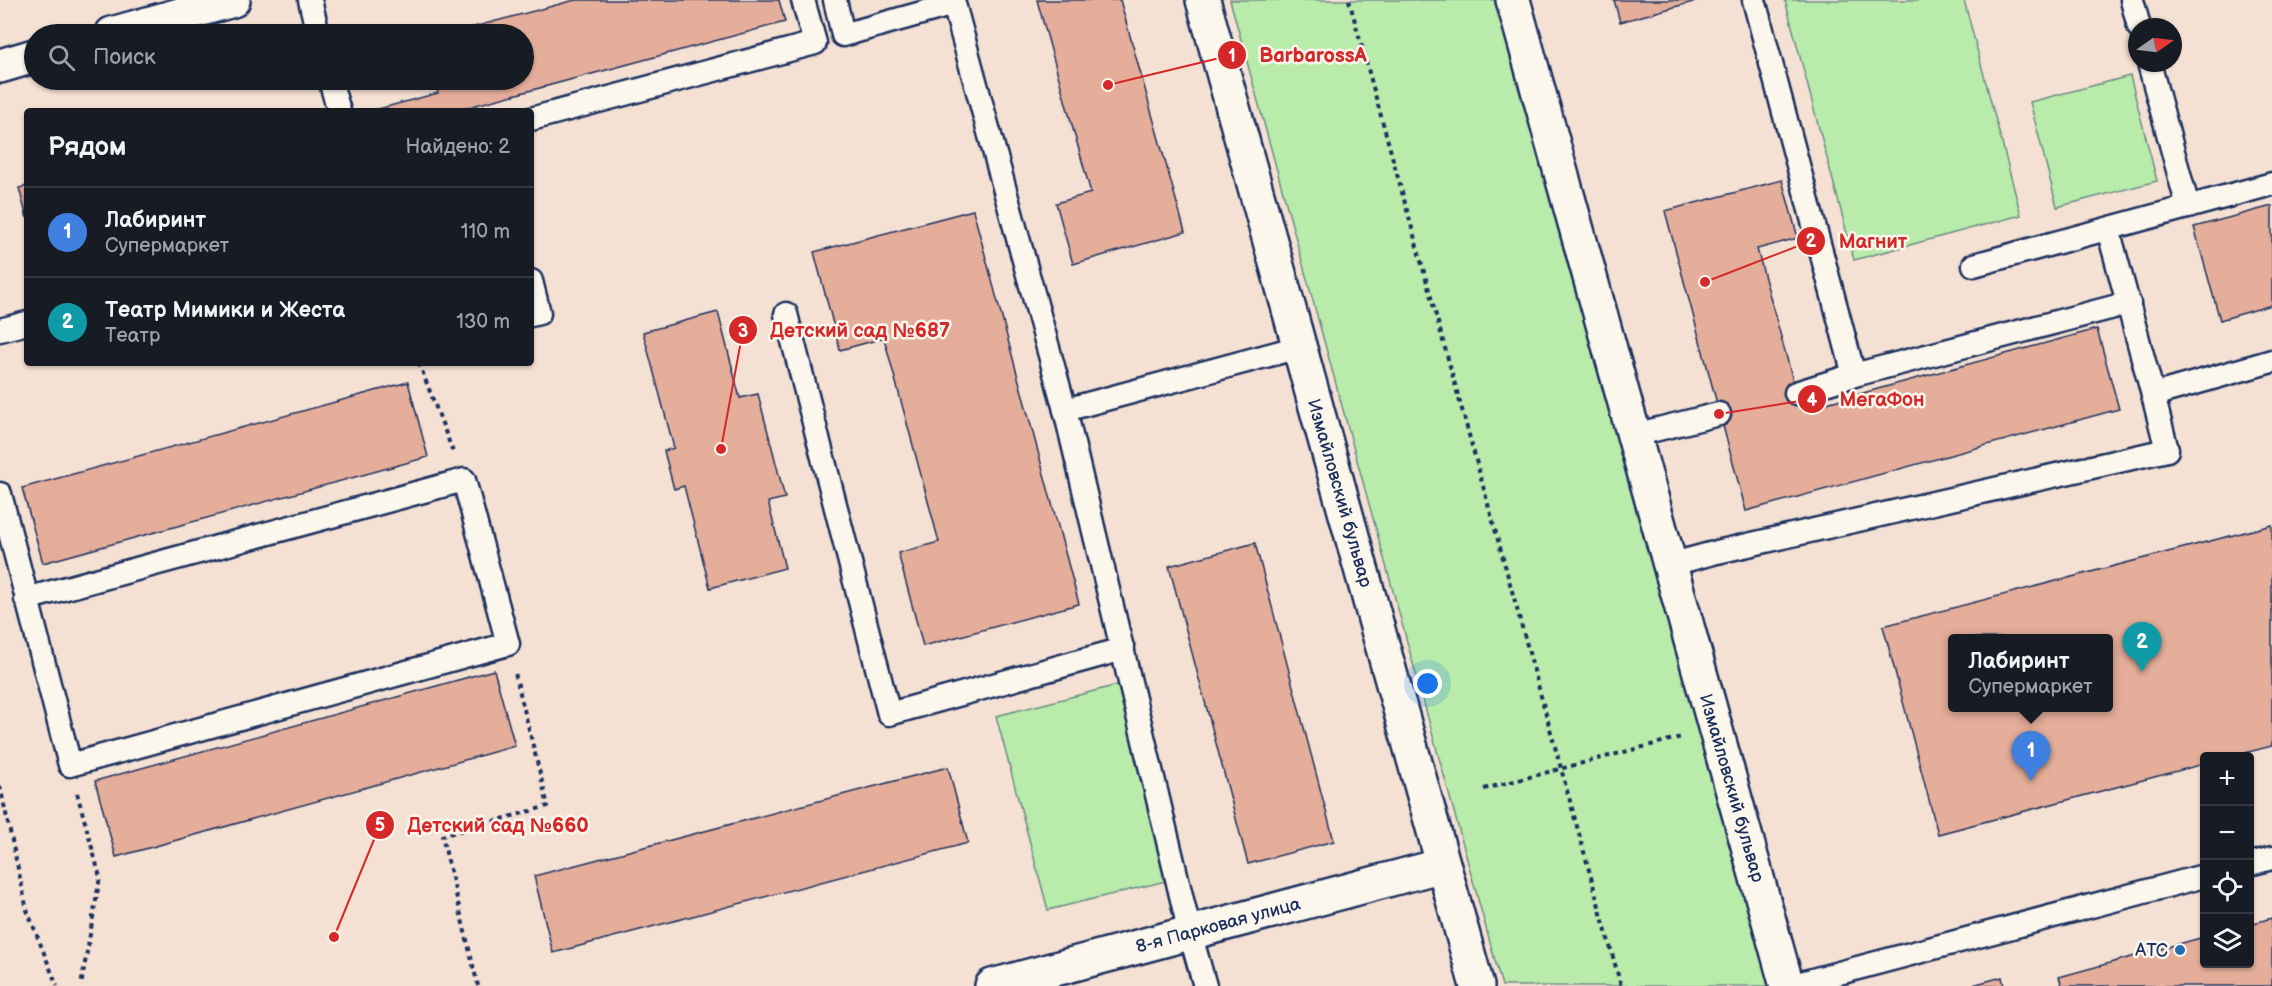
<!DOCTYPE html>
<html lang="ru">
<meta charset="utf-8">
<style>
:root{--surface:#171b24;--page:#20242c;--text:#f1f3f6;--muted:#9ea1a6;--line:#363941;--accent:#1f6fb2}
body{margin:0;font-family:"Balsamiq Sans",sans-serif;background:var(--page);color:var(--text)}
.controls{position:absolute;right:18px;bottom:18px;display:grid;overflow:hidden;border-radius:6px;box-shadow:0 2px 4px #0004}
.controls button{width:54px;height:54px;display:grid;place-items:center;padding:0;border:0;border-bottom:2px solid var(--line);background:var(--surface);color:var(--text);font:30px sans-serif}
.compass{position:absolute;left:2128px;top:18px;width:54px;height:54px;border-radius:50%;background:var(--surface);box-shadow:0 2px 4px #0004;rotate:76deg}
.you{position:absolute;left:1428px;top:684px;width:21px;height:21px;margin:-15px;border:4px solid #fff;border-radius:50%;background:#1a73e8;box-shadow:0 0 0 9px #1a73e833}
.badge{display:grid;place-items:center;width:39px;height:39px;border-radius:50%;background:var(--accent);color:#fff;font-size:20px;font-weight:700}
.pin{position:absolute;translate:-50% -50px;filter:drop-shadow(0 2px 3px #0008)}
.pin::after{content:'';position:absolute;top:32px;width:21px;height:18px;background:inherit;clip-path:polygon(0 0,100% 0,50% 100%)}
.popup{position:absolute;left:1948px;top:634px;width:165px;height:78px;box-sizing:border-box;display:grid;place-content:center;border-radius:6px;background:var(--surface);filter:drop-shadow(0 2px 4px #0005);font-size:20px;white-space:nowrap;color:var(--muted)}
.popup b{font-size:22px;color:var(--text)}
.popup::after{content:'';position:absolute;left:50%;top:100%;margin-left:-12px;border:12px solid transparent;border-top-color:var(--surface)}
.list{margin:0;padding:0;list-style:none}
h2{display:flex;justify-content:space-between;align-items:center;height:78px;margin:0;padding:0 24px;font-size:26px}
h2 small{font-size:20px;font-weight:400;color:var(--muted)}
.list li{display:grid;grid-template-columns:39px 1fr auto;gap:18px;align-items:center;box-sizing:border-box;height:90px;padding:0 24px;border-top:2px solid var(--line)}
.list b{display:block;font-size:22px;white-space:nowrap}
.list p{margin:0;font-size:20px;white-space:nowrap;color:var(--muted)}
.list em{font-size:20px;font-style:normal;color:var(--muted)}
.icon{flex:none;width:33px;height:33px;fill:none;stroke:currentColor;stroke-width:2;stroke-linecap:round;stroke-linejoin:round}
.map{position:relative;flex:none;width:2272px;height:986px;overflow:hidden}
.search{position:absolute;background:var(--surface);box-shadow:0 2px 4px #0004;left:24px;top:24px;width:510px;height:66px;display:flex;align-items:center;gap:15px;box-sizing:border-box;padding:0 21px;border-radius:33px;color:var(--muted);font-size:22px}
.panel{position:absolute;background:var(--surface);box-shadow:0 2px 4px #0004;left:24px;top:108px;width:510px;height:258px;border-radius:6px}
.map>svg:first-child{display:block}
</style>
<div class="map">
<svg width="2272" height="986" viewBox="0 0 2272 986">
<rect width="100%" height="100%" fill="#f4e1d3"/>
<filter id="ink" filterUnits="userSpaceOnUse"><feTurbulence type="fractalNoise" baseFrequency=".0167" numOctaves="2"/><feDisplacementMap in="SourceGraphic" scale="12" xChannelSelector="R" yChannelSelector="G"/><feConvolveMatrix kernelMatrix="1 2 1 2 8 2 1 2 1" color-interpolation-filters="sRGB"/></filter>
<g filter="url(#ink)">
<!-- green -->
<g fill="#b9ebab" stroke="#6a8d84" stroke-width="1.5">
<path d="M1230,0H1499L1770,986H1502Z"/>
<path d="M1785,0H1964L2021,215L1854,260Z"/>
<path d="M2130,76L2157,181L2057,207L2030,102Z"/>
<path d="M1118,685L1166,881L1048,910L996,716Z"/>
</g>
<!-- building -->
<g fill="#e4ae9a" stroke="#1b2f5e" stroke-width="1.5" fill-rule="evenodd">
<path d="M575,0H779L785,22L454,111H371L438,93L434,80H524V34H447Z"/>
<path d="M1037,0H1120L1185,232L1073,264L1056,203L1091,193Z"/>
<path d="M1614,0H1700L1620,22Z"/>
<path d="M1782,180L1798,238L1757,249L1801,410L2097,329L2119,409L1746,511L1665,211Z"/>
<path d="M27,186V218L19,188Z"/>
<path d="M2272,206V305L2220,320L2194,227Z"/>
<path d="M973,210L1079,604L923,646L898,553L939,542L884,338L840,350L814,252Z"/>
<path d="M718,312L740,398L758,394L785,498L768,502L785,568L710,588L684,486L674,489L664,451L674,448L643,332Z"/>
<path d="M408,382L428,457L43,563L22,488Z"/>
<path d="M2272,525V746L2233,756H2204V764L1938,834L1883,626ZM1953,638H2109V708H1953Z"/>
<path d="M1255,543L1334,841L1248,864L1169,566Z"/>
<path d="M494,670L515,746L116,857L95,781Z"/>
<path d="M948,767L968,843L553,953L534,876Z"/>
<path d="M2272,918V986H2062L2059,977L2204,937V964H2250V924Z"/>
<path d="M2002,977L2004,986H1969Z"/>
</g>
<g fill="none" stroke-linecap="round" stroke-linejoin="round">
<!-- lane casing -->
<g stroke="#1b2f5e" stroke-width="27">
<g id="lane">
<path d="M310,0L318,34"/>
<path d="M835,0L843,35L954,4L1065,410"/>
<path d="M1754,0L1854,375"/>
<path d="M2132,0L2139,27"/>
<path d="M2149,63L2188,207"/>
<path d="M330,80L339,111"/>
<path d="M531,119L815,43L803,0"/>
<path d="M2108,229L2153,395"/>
<path d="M1974,265L2272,184"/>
<path d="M531,281L539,313L531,315"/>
<path d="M786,314L889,714L1123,649"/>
<path d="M0,330L27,323"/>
<path d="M1796,393L1854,375L2129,303"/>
<path d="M1634,435L1719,414"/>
<path d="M0,494L70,765L508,644L464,480L26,599"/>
<path d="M1669,565L1717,552L2167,450L2153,395L2272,361"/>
<path d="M2250,864L2272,858"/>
<path d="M1205,986L1190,933L1065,410L1299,347"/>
<path d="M1790,986L2204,876"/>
</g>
</g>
<!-- street casing -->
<g stroke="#1b2f5e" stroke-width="38">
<g id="street">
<path d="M112,34L233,0"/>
<path d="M0,66L34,56"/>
<path d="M992,986L1443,865"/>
</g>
</g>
<!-- secondary casing -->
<g stroke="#1b2f5e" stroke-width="38">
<g id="secondary">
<path d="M1203,0L1477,986"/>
<path d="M1513,0L1787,986"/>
</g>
</g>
<!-- path -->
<g stroke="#1b2f5e" stroke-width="4" stroke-dasharray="4.5 4.5" stroke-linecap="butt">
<path d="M1349,0L1621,986"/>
<path d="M419,363L453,452"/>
<path d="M0,786L27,910L57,986"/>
<path d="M1484,789L1681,737"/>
<path d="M77,793L100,877L81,986"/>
<path d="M478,986L442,836L548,806L515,673"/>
</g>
<!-- lane -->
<use href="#lane" stroke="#fbf7ec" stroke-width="22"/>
<!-- street -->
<use href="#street" stroke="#fbf7ec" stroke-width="33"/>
<!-- secondary -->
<use href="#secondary" stroke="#fbf7ec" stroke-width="33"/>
</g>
</g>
<!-- markers -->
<circle fill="#1f6fb2" stroke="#fbf7ec" stroke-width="2" cx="2180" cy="950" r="6"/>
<g text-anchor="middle" stroke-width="5" stroke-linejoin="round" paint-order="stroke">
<!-- street labels -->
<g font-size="18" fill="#1b2f5e" stroke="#fbf7ec">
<text transform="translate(1340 493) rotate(74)" y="6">Измайловский бульвар</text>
<text transform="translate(1732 788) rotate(74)" y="6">Измайловский бульвар</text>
<text transform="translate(1218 925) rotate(-15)" y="6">8-я Парковая улица</text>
</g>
<!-- poi labels -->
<g font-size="18" fill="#1b2f5e" stroke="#fbf7ec" text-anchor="end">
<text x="2168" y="956">АТС</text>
</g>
</g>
<!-- callouts -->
<path fill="none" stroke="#d62828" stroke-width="2" d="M1108 85L1232 55M1705 282L1811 241M721 449L743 330M1719 414L1812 399M334 937L380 825"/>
<g fill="#d62828" stroke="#fbf7ec" stroke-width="2">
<circle cx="1108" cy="85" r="6"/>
<circle cx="1705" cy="282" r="6"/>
<circle cx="721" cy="449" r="6"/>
<circle cx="1719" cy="414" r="6"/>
<circle cx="334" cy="937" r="6"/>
<circle cx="1232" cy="55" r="15"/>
<circle cx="1811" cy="241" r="15"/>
<circle cx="743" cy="330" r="15"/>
<circle cx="1812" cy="399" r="15"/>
<circle cx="380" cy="825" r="15"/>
</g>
<g font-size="18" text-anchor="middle" font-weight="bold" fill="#fff">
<text x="1232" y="62">1</text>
<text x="1811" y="247">2</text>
<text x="743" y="337">3</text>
<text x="1812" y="406">4</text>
<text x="380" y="831">5</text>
</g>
<g font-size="20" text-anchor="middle" font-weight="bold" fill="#d62828" stroke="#fbf7ec" stroke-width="5" stroke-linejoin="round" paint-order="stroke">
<text x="1313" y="62">BarbarossA</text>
<text x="1873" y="248">Магнит</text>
<text x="860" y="337">Детский сад №687</text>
<text x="1882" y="406">МегаФон</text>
<text x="498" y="832">Детский сад №660</text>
</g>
</svg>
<div class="controls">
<button>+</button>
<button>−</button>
<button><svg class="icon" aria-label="locate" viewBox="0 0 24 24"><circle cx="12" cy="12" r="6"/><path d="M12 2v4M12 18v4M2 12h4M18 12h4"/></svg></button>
<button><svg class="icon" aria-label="layers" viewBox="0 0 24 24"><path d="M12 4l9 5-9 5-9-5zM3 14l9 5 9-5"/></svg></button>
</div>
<svg class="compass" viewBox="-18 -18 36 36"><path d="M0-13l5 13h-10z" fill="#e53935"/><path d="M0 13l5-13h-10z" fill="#9ea1a6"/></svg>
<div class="you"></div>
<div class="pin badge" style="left:2031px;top:781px;background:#3f7fe0">1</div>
<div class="popup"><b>Лабиринт</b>Супермаркет</div>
<div class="pin badge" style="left:2142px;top:672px;background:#0f9aa8">2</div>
<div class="search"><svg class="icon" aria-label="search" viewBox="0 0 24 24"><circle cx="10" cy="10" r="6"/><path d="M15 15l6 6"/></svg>Поиск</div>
<section class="panel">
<h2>Рядом<small>Найдено: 2</small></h2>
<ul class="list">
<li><span class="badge" style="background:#3f7fe0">1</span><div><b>Лабиринт</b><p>Супермаркет</p></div><em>110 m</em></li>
<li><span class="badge" style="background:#0f9aa8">2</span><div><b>Театр Мимики и Жеста</b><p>Театр</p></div><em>130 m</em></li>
</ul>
</section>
</div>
